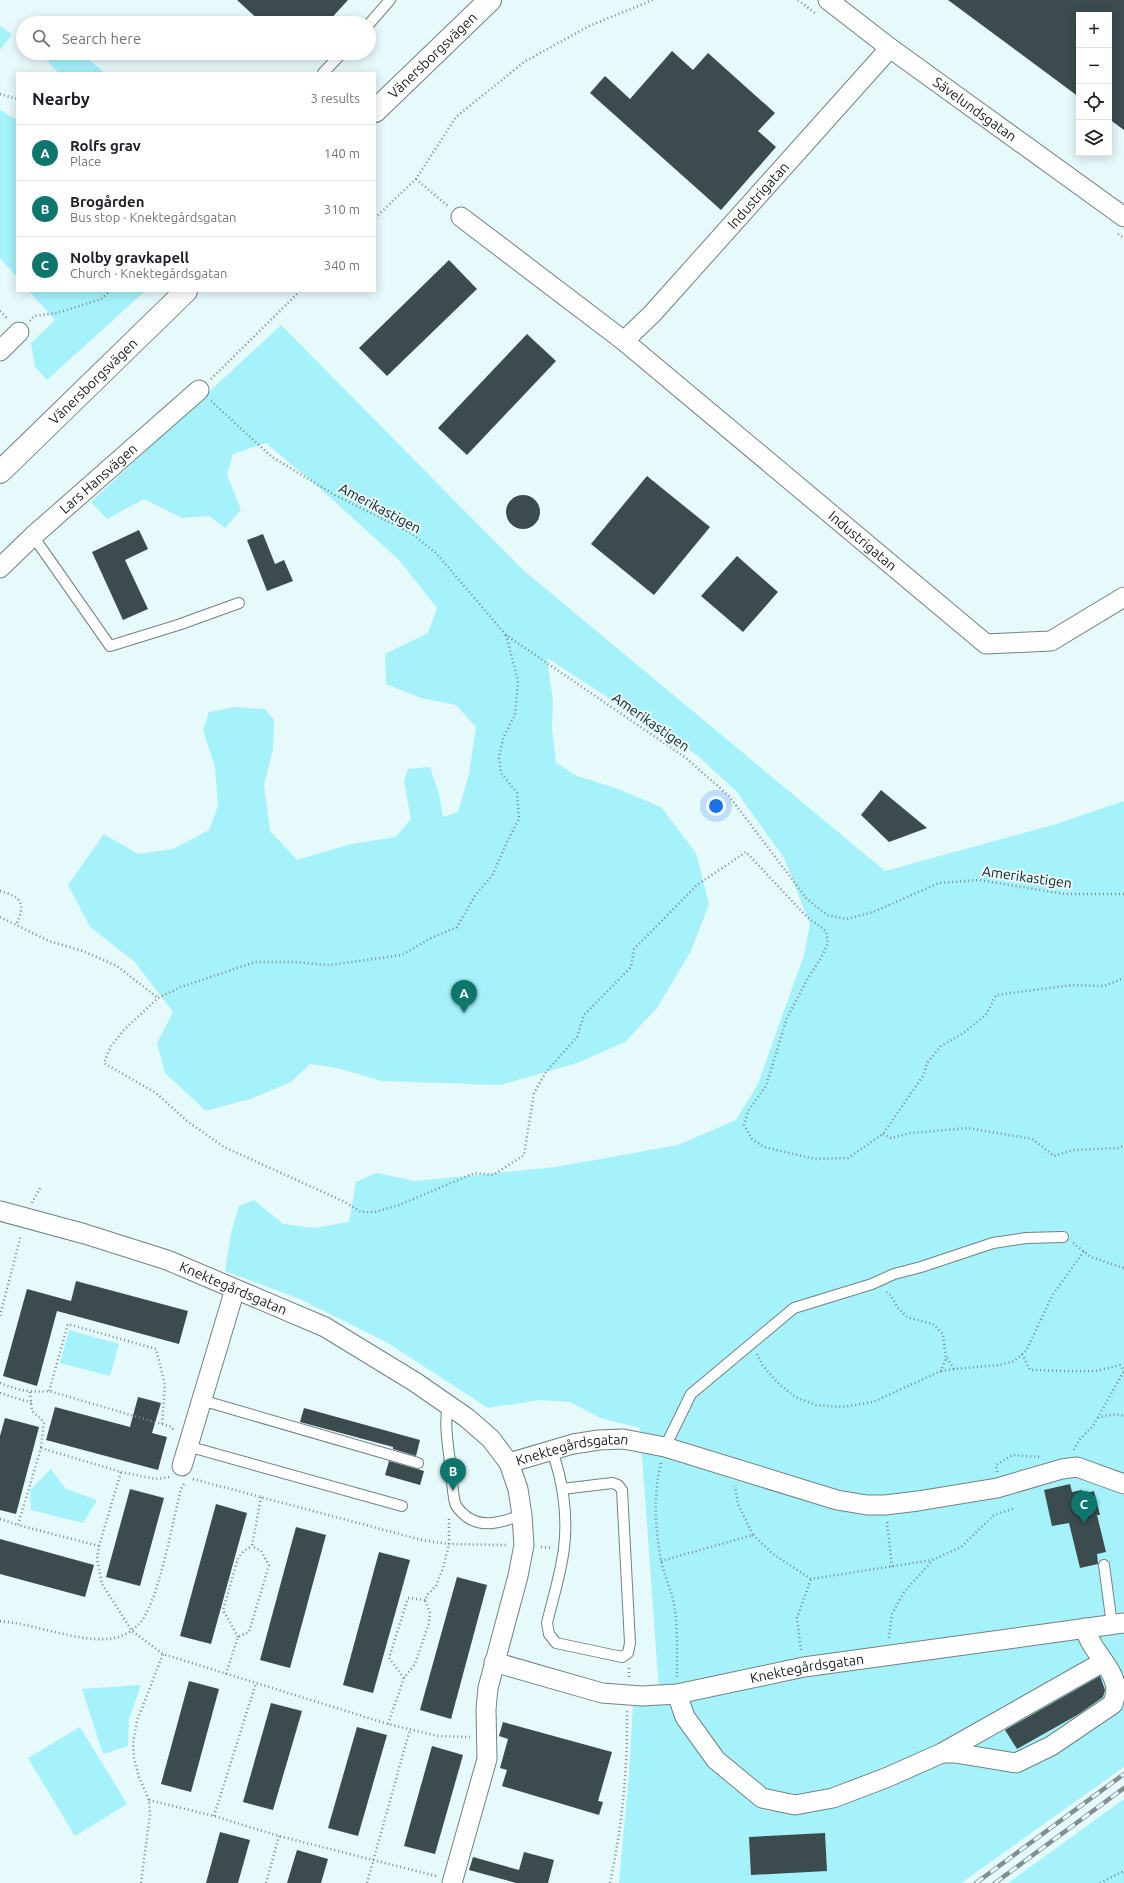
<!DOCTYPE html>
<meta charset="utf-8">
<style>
:root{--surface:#fff;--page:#f6f6f6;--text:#202124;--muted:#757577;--line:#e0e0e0;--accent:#0f766e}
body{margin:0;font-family:Ubuntu,sans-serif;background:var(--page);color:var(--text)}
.controls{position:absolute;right:12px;top:12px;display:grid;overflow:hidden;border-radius:0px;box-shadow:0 2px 10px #0003}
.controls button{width:36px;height:36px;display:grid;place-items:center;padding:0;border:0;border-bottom:1px solid var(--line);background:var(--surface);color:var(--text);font:20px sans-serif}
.you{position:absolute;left:716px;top:806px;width:14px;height:14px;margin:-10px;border:3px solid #fff;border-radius:50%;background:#1a73e8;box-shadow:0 0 0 6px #1a73e833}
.badge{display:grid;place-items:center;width:26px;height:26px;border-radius:50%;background:var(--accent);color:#fff;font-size:13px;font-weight:700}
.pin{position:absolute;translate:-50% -33px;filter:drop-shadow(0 1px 2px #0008)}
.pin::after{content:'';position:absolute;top:21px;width:14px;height:12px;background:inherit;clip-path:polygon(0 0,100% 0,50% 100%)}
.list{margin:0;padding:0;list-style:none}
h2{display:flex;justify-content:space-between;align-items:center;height:52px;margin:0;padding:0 16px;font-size:17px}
h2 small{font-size:13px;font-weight:400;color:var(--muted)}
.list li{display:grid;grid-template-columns:26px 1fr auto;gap:12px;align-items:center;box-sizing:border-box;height:56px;padding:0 16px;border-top:1px solid var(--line)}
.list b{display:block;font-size:15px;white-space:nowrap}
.list p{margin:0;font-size:13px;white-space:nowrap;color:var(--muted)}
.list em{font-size:13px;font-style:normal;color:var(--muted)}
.icon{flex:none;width:22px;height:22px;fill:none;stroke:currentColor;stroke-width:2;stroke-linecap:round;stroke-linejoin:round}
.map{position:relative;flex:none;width:1124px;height:1883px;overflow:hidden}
.search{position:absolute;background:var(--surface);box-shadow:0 2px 10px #0003;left:16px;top:16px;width:360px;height:44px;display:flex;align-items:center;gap:10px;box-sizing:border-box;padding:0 14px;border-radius:22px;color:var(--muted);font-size:15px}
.panel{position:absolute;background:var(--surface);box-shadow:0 2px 10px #0003;left:16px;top:72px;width:360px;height:220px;border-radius:0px}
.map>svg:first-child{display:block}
</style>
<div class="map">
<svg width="1124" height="1883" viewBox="0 0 1124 1883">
<rect width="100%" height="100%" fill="#e6f9fb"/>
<!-- green -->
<g fill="#a5f2fa">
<path d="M0,26L12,34L0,50Z"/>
<path d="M39,53H81L105,73H59Z"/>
<path d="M0,110L17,120V277L0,258Z"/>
<path d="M29,291H145L47,380L35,367L31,343L55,320Z"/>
<path d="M281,325L522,569L885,871L1053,825L1124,801V1767L961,1883H619L629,1774L633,1705H660L640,1428L600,1418L570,1402L540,1400L488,1408L388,1343L300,1299L225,1271L231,1233L239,1206L254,1200L283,1224L314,1228L349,1222L356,1182L376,1173L415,1181L556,1167L678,1145L736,1120L758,1084L804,955L810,924L784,858L736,791L697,755L547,658L553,701L552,728L556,763L577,776L618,789L661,807L696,853L709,904L691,951L657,1008L625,1042L577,1063L500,1085L382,1081L337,1068L310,1064L291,1082L253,1098L206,1111L165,1073L157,1043L173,1012L135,962L90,927L68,885L104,834L138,854L173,849L209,830L218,806L215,767L203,730L209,712L235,707L265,709L274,720L273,749L264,785L270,831L297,860L351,844L396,837L411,819L404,782L408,769L430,767L439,794L443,817L458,812L469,774L476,727L456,705L421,698L386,684L385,654L428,633L437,608L399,560L322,490L266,443L233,454L227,475L241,510L225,528L209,516L182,518L144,499L107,519L91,502Z"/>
<path d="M69,1330L119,1344L110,1376L60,1363Z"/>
<path d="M51,1469L66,1489L97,1500L83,1523L31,1510L30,1490Z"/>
<path d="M141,1685L129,1719L128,1746L103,1754L82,1689Z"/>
<path d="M80,1727L127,1804L75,1836L28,1758Z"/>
<path d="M1124,1799V1883H1008Z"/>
</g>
<!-- building -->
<g fill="#3c4b4d">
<path d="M237,0H348L327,23H262Z"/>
<path d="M948,0H1124V130L1109,119V15H1079V97Z"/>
<path d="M672,51L693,70L708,53L775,113L758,131L776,147L721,210L590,93L605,76L630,99Z"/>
<path d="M449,260L477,289L387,376L359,348Z"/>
<path d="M527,334L556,361L467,455L438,428Z"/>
<path d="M647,476L710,527L654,595L591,544Z"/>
<circle cx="523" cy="512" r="17"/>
<path d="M139,530L148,549L125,560L148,609L123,620L92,552Z"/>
<path d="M263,534L275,564L284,560L293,581L267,591L247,540Z"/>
<path d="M737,556L778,592L743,632L701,596Z"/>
<path d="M881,790L927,828L889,842L861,815Z"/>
<path d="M76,1281L188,1311L179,1344L57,1311L37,1386L3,1376L27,1289L71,1301Z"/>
<path d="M138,1397L161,1403L152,1433L167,1437L158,1470L46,1440L55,1407L130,1427Z"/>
<path d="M304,1408L420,1440L416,1456L393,1449V1447L300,1422Z"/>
<path d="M5,1418L39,1427L16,1514L0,1510V1436Z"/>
<path d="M389,1461L424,1471L420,1485L385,1475Z"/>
<path d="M1070,1484L1072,1492L1082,1490L1083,1494L1094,1491L1100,1515H1097L1106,1552L1097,1554L1098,1564L1080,1568L1069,1523L1052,1526L1044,1490Z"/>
<path d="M130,1489L164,1498L140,1586L106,1577Z"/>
<path d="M216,1504L247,1513L211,1644L180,1636Z"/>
<path d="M296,1527L326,1535L290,1668L260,1660Z"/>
<path d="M0,1539L94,1565L85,1597L0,1574Z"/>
<path d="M379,1552L410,1560L373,1693L343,1685Z"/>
<path d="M457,1577L487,1585L451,1719L420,1710Z"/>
<path d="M1100,1676L1105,1690L1103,1697L1079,1714L1017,1749L1005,1730Z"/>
<path d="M189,1681L219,1689L191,1792L161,1784Z"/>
<path d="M271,1703L302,1711L273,1810L243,1802Z"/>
<path d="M503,1722L612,1752L598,1801L603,1802L599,1815L502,1786L507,1770L500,1768L508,1739L499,1736Z"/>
<path d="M357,1727L387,1735L358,1836L328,1828Z"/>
<path d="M432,1746L463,1755L435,1854L404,1846Z"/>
<path d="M220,1832L250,1840L238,1883H206Z"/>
<path d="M825,1833L827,1871L751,1875L749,1837Z"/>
<path d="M297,1850L328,1859L321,1883H287Z"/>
<path d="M524,1852L554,1860L548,1883H516L469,1870L473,1857L519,1870Z"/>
</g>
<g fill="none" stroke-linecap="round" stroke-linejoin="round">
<!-- lane casing -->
<g stroke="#718284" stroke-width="12">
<g id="lane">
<path d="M369,24L390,0"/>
<path d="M323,73L342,53"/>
<path d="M33,536L110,646L178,625L239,603"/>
<path d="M201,1400L418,1463"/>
<path d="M448,1405C444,1424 448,1444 450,1463C452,1476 452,1490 455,1503C457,1509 462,1513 467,1517C484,1529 504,1521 522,1515"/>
<path d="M187,1446L402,1506"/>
<path d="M665,1447L691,1394L794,1308L872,1284L894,1274L921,1267L993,1243L1026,1238L1063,1237"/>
<path d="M551,1449C563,1479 568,1516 564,1548C561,1573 553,1598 547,1623L549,1634L556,1643L622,1657L628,1653L630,1643L622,1490L618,1485L612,1483L562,1489"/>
<path d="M1104,1565L1112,1625"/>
</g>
</g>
<!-- street casing -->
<g stroke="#718284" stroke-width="21">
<g id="street">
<path id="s1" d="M828,0L890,48L1124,217"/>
<path id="s2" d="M461,217L624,341L986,644L1051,641L1124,597"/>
<path id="s3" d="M624,341L652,314L890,48"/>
<path d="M0,351L19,332"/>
<path id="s4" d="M0,568L33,536L199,390"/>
<path id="s5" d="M0,1211L85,1234L167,1260L325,1327L415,1382L467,1418L491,1439L509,1463L518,1489L522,1515L524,1545L518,1576L488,1688L486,1709L487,1759L452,1883"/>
<path id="s6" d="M509,1463L573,1444L599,1440L623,1439L665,1447L837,1500L867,1505H885L918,1501L997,1488L1062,1469L1077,1467L1124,1484"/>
<path d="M182,1466L235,1289"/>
<path id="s7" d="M494,1662L602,1693L642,1696L677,1694L804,1667L1124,1623"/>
<path d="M677,1694L685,1717L716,1760L762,1798L795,1805L833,1798L888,1777L942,1753H955L1016,1763L1051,1746L1113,1704C1114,1700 1116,1693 1116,1689C1114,1667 1090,1650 1085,1628"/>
<path d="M942,1753L1103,1662"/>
</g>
</g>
<!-- secondary casing -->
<g stroke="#718284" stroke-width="24">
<g id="secondary">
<path id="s8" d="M375,111L490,0"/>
<path id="s9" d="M0,472L186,291"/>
</g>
</g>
<!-- path -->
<g stroke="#7e8b8c" stroke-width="2.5" stroke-dasharray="1 3" stroke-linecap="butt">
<path d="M798,0L815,13"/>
<path d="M0,94L17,99"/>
<path d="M416,179L449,207"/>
<path d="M375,218L416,179L456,117L524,62L589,26L653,0"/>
<path d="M1118,234L1124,238"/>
<path d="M0,311L8,319"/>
<path d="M30,321L34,316L57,313L101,299L110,291"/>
<path d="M211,379L300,291"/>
<path d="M211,401L272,457L335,495L411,533L436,553L506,635L686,758L729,796L807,899L827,915L846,919L873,912L939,883L979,880L1065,894H1124"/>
<path d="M506,635L518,681L515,715L503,738L499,758L501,773L517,793L519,819L508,840L492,876L476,894L457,927L429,939L402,955L330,965L293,962H255L181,987L158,998L124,1030L111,1046L104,1063L156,1093L187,1121L224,1147L345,1202L361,1212H375L399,1205L475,1173L493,1175L524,1155L534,1093L546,1072L577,1037L584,1015L631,967L634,949L697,885L746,852L807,917L826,931L828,943L821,958L808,978L787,1018L766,1086L748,1111L744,1125L752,1139L764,1147L815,1159L848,1158L883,1134L923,1076L927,1063L941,1046L962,1034L986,1015L996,995L1072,985L1104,986L1124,978"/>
<path d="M0,891C22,897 26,904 16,925"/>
<path d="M0,917L49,941L83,951L117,966L158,998"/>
<path d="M883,1134L891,1138L910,1133L968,1128L1032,1139L1054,1156L1072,1150L1119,1148L1124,1145"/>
<path d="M32,1203L41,1186"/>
<path d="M1073,1243L1091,1257L1124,1268"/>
<path d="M0,1316L21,1235"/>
<path d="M757,1354L763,1366L777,1382L795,1397L816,1405L842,1407L873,1402L941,1371L946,1358L943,1334L933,1324L907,1317L897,1307L891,1295L885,1291"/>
<path d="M1022,1354L1030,1370L1062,1371H1096L1120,1365L1124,1371"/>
<path d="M947,1358L954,1369L1000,1365L1014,1361L1026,1351L1052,1296L1084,1251"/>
<path d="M941,1371L954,1369"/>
<path d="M0,1383C16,1390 31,1393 49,1391L172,1427L174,1431"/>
<path d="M49,1391L68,1324L156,1349L165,1385L162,1424"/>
<path d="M30,1392L32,1411L44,1422L41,1448"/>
<path d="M0,1393L32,1403"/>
<path d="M1098,1418C1106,1415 1116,1413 1124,1416"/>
<path d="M1074,1450L1079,1440L1093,1426L1124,1371"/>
<path d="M661,1463C653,1495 655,1528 661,1560C664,1575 671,1589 674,1604C678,1628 677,1653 677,1677"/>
<path d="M121,1472L156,1479L170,1477"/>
<path d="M997,1472L996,1465L1013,1455L1040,1457"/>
<path d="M193,1479L422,1540L449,1544L508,1545"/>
<path d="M0,1519L18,1525"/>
<path d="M887,1522L892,1567"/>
<path d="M753,1535L773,1554L811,1579L932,1560L961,1547L994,1515L1015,1508"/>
<path d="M99,1546L18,1525L41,1448L121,1472L99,1546L97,1559L102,1584L132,1631L163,1654L388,1724L438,1736L470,1737"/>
<path d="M541,1547L552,1548"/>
<path d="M661,1561L753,1535L738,1504L735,1486"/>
<path d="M0,1621C32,1624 64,1637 96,1639C112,1640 126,1637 138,1625C158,1607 173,1519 181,1489L185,1482"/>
<path d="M238,1637L223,1610L238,1558L244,1551L252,1546"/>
<path d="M889,1638L892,1614L904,1592L932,1561"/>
<path d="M801,1650L797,1618L811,1579"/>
<path d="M629,1668V1679"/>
<path d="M226,1674L238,1637L249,1632L269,1565L261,1551L252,1546L261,1497"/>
<path d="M404,1678L389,1658L408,1598L425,1600"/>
<path d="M388,1724L404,1678L415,1664L429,1623L430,1613L425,1600L428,1594L436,1586L443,1568L449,1544V1518"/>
<path d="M149,1800L214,1816L279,1836L436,1876"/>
<path d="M214,1816L256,1683"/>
<path d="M141,1883L150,1815L149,1800L139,1777L134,1758L133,1743L137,1721L163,1654"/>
<path d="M266,1883L279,1836"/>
<path d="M367,1883L410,1729"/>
<path d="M610,1883C622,1827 628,1768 627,1711"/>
<path d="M1100,1883L1124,1871"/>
</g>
<!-- lane -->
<use href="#lane" stroke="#fff" stroke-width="10"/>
<!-- street -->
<use href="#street" stroke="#fff" stroke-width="19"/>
<!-- secondary -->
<use href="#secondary" stroke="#fff" stroke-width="22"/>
<!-- rail casing -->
<g stroke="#828f90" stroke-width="4.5">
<g id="rail">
<path d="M976,1883L1124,1774"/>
<path d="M995,1883L1124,1788"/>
</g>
</g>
<!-- rail -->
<use href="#rail" stroke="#e6f9fb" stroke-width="3" stroke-dasharray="9" stroke-linecap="butt"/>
</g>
<g text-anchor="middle" stroke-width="4" stroke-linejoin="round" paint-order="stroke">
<!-- street labels -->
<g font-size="14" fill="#161d1d" stroke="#e6f9fb">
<text dy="5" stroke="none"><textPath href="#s8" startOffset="80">Vänersborgsvägen</textPath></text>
<text dy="5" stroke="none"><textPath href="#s1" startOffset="183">Sävelundsgatan</textPath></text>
<text dy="5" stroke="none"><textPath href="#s3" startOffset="198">Industrigatan</textPath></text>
<text dy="5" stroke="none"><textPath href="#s9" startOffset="130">Vänersborgsvägen</textPath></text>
<text dy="5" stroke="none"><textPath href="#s4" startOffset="133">Lars Hansvägen</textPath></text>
<text transform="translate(380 508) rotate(28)" y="5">Amerikastigen</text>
<text dy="5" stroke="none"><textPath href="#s2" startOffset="516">Industrigatan</textPath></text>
<text transform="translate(651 722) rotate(35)" y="5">Amerikastigen</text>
<text transform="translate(1027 877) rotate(8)" y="5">Amerikastigen</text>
<text dy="5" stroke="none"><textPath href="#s5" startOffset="246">Knektegårdsgatan</textPath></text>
<text dy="5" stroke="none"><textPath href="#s6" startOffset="65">Knektegårdsgatan</textPath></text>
<text dy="5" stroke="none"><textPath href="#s7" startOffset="320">Knektegårdsgatan</textPath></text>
</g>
</g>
</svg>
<div class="controls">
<button>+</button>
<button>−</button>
<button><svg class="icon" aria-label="locate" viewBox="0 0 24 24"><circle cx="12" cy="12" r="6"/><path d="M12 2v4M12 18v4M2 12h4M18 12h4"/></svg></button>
<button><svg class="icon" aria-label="layers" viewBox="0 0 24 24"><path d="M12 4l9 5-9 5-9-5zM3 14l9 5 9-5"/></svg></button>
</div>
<div class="you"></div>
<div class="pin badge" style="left:464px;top:1013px">A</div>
<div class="pin badge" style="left:453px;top:1491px">B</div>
<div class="pin badge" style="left:1084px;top:1524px">C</div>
<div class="search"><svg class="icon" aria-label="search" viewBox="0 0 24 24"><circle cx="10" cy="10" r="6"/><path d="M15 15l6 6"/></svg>Search here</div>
<section class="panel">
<h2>Nearby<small>3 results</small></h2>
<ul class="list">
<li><span class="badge">A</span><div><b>Rolfs grav</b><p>Place</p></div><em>140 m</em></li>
<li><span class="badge">B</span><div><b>Brogården</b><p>Bus stop · Knektegårdsgatan</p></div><em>310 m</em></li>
<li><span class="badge">C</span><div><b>Nolby gravkapell</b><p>Church · Knektegårdsgatan</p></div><em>340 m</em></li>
</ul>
</section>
</div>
